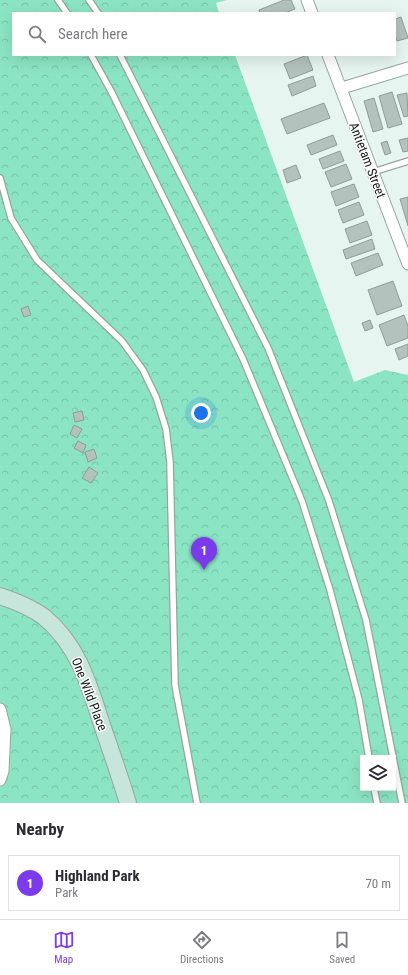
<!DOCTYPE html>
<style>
:root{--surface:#fff;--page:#f7f7f7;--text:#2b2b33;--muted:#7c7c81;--line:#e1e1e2;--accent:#7c3aed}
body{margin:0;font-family:"Roboto Condensed",sans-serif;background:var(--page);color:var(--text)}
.controls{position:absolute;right:12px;bottom:12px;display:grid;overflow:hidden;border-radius:0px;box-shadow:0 4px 16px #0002}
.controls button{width:36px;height:36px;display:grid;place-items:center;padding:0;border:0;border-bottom:1px solid var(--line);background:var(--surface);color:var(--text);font:20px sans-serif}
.you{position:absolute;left:201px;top:413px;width:14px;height:14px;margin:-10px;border:3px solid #fff;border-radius:50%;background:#1a73e8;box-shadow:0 0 0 6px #1a73e833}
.badge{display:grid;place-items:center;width:26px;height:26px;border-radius:50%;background:var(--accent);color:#fff;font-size:13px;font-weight:700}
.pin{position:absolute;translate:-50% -33px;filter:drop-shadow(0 1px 2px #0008)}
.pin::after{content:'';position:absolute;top:21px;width:14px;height:12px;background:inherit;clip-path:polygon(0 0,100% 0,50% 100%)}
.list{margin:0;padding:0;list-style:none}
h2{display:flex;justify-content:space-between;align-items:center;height:52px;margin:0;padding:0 16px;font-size:17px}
h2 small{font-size:13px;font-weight:400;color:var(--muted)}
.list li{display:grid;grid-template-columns:26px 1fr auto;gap:12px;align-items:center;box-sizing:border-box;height:56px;margin:0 8px 8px;padding:0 8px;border:1px solid var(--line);border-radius:0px}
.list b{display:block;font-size:15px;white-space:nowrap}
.list p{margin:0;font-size:13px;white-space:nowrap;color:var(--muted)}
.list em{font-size:13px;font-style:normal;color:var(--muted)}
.icon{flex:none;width:22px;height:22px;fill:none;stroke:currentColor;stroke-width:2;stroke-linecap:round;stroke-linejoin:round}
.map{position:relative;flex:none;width:408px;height:803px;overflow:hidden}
.search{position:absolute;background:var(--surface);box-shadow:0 4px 16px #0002;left:12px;right:12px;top:12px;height:44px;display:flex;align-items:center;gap:10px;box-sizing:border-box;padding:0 14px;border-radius:0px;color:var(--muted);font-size:15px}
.sheet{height:116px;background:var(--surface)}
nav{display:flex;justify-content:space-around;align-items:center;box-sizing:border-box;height:56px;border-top:1px solid var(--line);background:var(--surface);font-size:11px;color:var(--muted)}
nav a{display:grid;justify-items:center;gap:2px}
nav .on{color:var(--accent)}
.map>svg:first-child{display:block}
</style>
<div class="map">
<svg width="408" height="803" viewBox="0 0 408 803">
<defs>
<pattern id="forest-crowns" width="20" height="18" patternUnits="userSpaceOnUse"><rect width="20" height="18" fill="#8be5c4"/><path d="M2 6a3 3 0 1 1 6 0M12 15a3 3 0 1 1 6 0" fill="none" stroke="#77c4a8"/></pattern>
</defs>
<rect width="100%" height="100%" fill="#e6f5ef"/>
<!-- forest -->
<path fill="url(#forest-crowns)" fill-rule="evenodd" d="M0,0H227L216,3L219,13H13V55H235L354,382L385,370L408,375V803H0ZM363,758H393V788H363Z"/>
<!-- building -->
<g fill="#b3c2bc" stroke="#8f9d97">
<path d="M284,0H291L295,9L285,13H260L259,10Z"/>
<path d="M401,17L408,38L397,41L395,35V19Z"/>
<path d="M307,55L313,70L290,79L284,64Z"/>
<path d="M313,76L316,86L292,96L288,85Z"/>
<path d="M392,92L402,124L388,128L379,96Z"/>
<path d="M407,93L408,116L404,117L397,95Z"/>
<path d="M374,98L383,129L373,132L364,101Z"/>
<path d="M324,103L330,118L287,134L281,119Z"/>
<path d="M333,135L337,145L311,155L307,145Z"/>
<path d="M408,138V151L403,152L399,140Z"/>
<path d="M387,141L391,153L385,155L381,143Z"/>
<path d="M340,151L344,161L323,169L319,159Z"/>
<path d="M346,164L352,179L331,187L325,172Z"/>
<path d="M296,165L301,178L287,183L283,170Z"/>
<path d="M354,184L359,197L336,206L331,192Z"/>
<path d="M408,197V226L400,199Z"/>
<path d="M359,202L364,215L343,223L338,210Z"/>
<path d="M367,221L372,235L350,243L345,229Z"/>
<path d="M372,239L375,249L346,259L343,250Z"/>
<path d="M378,253L383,265L356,276L351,263Z"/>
<path d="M393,281L402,306L377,315L368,290Z"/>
<path d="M28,306L31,315L24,317L21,309Z"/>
<path d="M404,315L408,326V338L387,346L379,325Z"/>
<path d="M370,320L373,328L365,331L362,323Z"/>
<path d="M408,344V356L399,360L395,349Z"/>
<path d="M82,411L84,420L75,422L73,413Z"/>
<path d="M74,425L82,429L77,438L70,434Z"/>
<path d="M78,441L86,445L83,453L74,448Z"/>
<path d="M94,449L97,458L88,462L85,452Z"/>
<path d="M89,467L98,473L91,483L82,478Z"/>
</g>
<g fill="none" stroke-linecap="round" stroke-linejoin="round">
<!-- lane casing -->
<g stroke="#97a59f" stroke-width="8">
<g id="lane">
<path d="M58,0L67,13"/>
<path d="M89,0L98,13"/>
<path d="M91,55L111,91L243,359L302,501L330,590L359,700L369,758"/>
<path d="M120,55L268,348L329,501L366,620L402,803"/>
<path d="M373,172L408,161"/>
<path d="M0,178L11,218L37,260L122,341L143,370L156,397L166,429L170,462L175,685L197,803"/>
<path d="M374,788L377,803"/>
</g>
</g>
<!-- street casing -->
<g stroke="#97a59f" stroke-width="13">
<g id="street">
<path d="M307,0L312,13"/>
<path d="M328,55L408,264"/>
<path d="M342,88L408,68"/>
<path d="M0,709L5,729L3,771L0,780"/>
</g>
</g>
<!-- secondary casing -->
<g stroke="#97a59f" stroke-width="18">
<path id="secondary" d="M0,596C15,601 31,607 44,617C78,645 89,684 102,725C111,751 120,777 128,803"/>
</g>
<!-- lane -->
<use href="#lane" stroke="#fff" stroke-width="5.5"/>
<!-- street -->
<use href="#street" stroke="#fff" stroke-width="11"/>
<!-- secondary -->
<use href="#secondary" stroke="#c6e6dc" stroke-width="16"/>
</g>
<g text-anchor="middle" stroke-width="3" stroke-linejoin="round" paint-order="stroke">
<!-- street labels -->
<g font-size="13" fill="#131816" stroke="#fefefe">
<text transform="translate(368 160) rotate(69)" y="5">Antietam Street</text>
<text transform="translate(90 694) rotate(69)" y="5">One Wild Place</text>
</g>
</g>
</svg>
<div class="controls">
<button><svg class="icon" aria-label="layers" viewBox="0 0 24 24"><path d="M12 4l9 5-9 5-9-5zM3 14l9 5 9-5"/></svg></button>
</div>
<div class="you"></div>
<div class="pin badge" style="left:204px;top:570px">1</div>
<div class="search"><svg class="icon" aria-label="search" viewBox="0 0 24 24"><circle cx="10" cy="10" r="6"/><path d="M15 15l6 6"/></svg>Search here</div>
</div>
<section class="sheet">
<h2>Nearby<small></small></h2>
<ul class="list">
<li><span class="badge">1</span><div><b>Highland Park</b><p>Park</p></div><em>70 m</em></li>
</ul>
</section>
<nav>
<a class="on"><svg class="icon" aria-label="map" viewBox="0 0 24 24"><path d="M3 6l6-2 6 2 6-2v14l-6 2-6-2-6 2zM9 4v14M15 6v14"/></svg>Map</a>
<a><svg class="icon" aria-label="directions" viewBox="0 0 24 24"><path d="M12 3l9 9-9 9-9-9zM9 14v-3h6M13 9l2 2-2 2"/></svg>Directions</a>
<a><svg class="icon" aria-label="saved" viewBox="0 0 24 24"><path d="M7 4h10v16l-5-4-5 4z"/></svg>Saved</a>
</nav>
